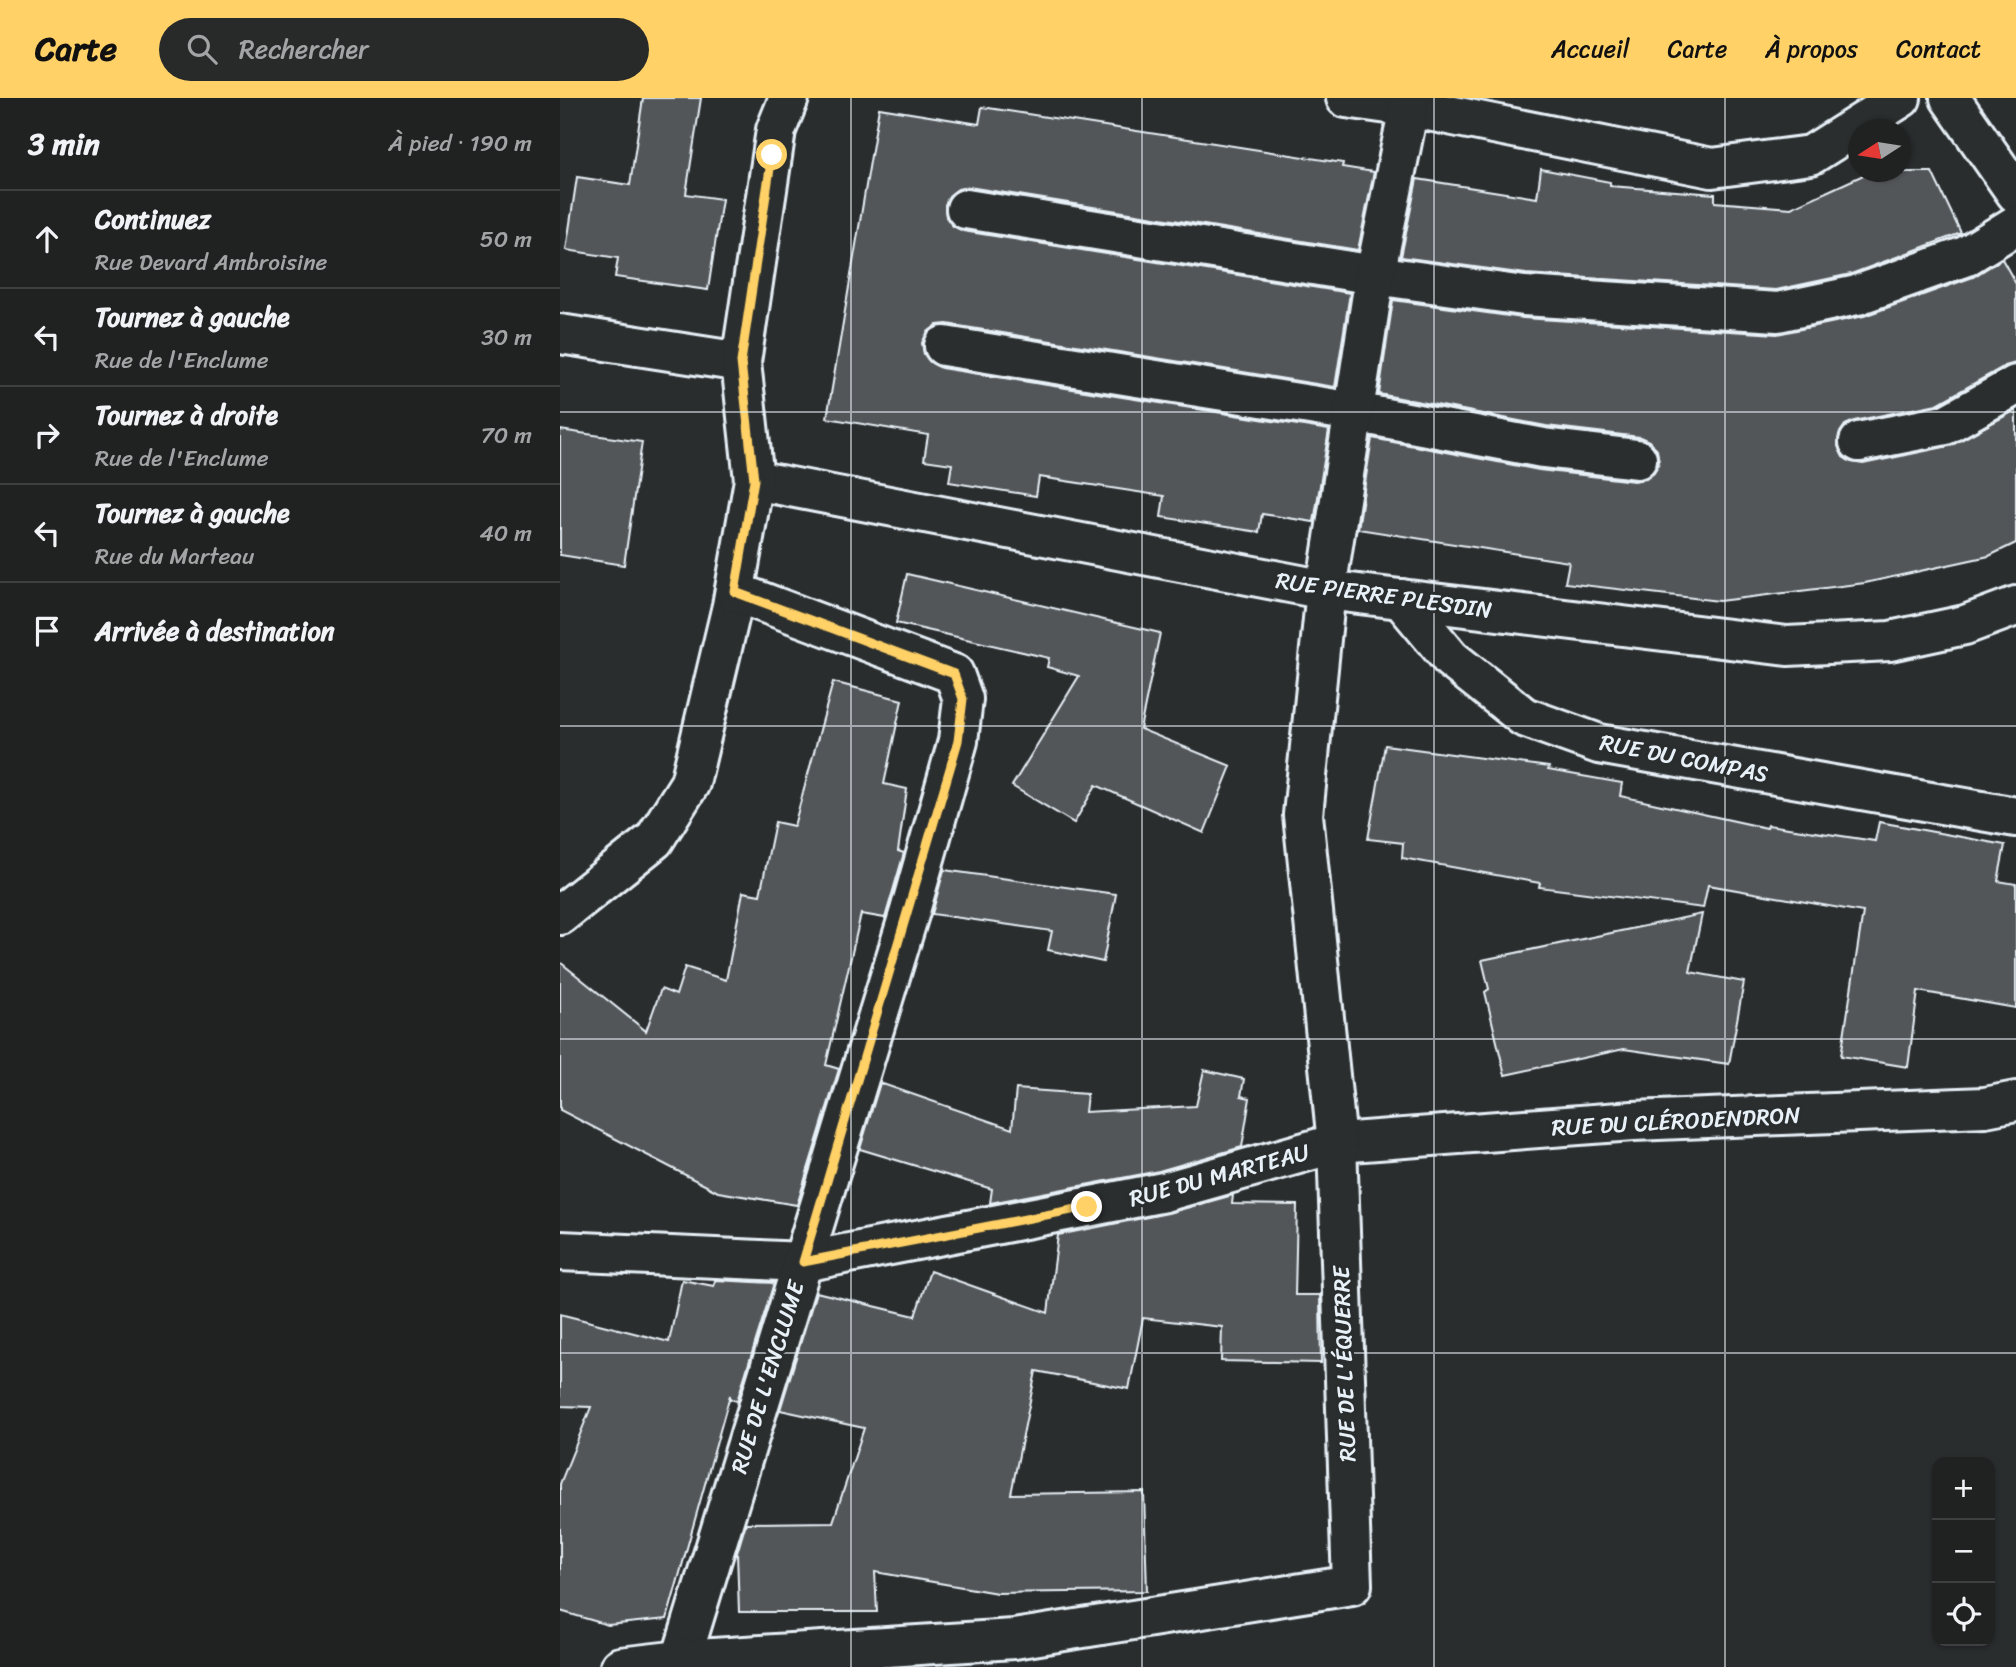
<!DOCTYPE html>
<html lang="fr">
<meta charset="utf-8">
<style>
:root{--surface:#202222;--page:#282a2a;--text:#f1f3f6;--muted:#a2a4a5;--line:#3d3f40;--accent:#ffd166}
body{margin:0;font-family:Sriracha,sans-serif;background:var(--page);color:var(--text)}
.controls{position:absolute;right:21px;bottom:21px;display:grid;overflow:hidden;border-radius:14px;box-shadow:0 2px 5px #0004}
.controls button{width:63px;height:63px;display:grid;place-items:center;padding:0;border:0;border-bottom:2px solid var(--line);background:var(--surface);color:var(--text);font:35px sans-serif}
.compass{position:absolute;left:1288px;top:21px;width:63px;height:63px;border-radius:50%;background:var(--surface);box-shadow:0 2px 5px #0004;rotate:258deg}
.stop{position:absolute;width:21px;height:21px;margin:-16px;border:5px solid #ffd166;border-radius:50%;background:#fff}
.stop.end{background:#ffd166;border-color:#fff;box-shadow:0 2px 7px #0008}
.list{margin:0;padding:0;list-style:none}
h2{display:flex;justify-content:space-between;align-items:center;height:91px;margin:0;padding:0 28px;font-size:30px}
h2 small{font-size:23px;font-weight:400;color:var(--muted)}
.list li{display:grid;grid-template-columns:46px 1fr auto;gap:21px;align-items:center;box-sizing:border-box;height:98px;padding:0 28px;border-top:2px solid var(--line)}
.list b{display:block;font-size:26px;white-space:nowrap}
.list p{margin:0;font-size:23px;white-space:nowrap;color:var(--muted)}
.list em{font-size:23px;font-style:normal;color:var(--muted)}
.icon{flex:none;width:38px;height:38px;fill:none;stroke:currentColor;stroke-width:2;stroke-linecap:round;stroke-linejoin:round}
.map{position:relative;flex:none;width:1456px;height:1569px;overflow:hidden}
header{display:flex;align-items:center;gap:42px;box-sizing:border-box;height:98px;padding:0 35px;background:var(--accent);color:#111}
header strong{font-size:33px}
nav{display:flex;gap:38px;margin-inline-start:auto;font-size:24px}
.search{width:490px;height:63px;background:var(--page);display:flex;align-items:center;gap:18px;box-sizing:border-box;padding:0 24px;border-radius:38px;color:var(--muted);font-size:26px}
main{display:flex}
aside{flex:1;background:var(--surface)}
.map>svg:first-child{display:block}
</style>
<header>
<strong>Carte</strong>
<div class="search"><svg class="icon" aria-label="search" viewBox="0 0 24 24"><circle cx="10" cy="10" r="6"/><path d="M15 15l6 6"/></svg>Rechercher</div>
<nav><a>Accueil</a><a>Carte</a><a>À propos</a><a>Contact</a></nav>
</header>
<main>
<aside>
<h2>3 min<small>À pied · 190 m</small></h2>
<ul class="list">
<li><svg class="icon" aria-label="ahead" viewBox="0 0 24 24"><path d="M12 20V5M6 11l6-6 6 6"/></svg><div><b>Continuez</b><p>Rue Devard Ambroisine</p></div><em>50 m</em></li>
<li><svg class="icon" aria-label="left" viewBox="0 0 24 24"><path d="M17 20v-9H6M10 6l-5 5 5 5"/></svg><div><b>Tournez à gauche</b><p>Rue de l'Enclume</p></div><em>30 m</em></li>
<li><svg class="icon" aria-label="right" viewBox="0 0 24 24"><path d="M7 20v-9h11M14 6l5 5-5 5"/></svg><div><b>Tournez à droite</b><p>Rue de l'Enclume</p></div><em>70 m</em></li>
<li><svg class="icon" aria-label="left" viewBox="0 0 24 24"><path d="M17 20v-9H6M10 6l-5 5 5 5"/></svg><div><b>Tournez à gauche</b><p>Rue du Marteau</p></div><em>40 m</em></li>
<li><svg class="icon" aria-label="arrive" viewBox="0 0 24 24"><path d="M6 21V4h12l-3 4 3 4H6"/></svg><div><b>Arrivée à destination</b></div></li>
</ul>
</aside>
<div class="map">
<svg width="1456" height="1569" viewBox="0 0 1456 1569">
<rect width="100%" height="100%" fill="#2a2d2e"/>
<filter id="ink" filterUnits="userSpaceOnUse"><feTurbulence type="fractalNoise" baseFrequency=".0143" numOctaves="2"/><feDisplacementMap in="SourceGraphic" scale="14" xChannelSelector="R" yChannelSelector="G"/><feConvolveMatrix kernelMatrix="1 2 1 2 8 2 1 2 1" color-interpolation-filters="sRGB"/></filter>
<g filter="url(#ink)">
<!-- building -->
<g fill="#535759" stroke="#e8f1f8" stroke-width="2">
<path d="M83,0H141L126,96L162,101L148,192L55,179L58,160L6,152L17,79L70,87Z"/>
<path d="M422,9L783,65L782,69L814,74L798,152L409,89L398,91L389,98L385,107L386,119L393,128L403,133L790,195L775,289L387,226L377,227L368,234L362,245L364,256L370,264L381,270L769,332L754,424L702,416L699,434L601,419L604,398L479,379L476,398L389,384L392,366L364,362L368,337L267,320L319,10L419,26Z"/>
<path d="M981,71L1050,84V88L1155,96V104L1231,110L1310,74H1372L1401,135L1291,176L1216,192L966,176L841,159L857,81L977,100Z"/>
<path d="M1442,161L1456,186V265L1445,268L1377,306L1294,323L1285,327L1279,336L1278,348L1283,359L1291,364L1303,366L1389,348L1456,312V445L1429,458L1305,485L1159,503L1005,485L1009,464L798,431L812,340L979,372L1074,383L1086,381L1094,375L1099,364L1097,352L1089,343L1080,339L986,328L819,296L833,202L963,220L1217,236L1304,218L1413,179Z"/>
<path d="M0,332L82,344L64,467L0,457Z"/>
<path d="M347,476L600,535L580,631L671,668L644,735L536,687L514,725L452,688L519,578L487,569L489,560L336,525Z"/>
<path d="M273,584L342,602L324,686L347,691L338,753L344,755L325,820L301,816L266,967L279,971L237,1107L158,1094L0,1012V864L86,933L101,891L116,897L125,869L166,882L183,794L200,797L215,724L234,728Z"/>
<path d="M825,647L989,669L988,672L1062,685L1060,698L1207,730L1208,727L1315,743L1319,724L1445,747L1438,783L1456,786V910L1358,893L1348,969L1281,958L1303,814L1148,787L1143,810L979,789L980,785L842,760L843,745L808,741Z"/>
<path d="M384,772L556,796L543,864L488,852L492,833L372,816Z"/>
<path d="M1142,816L1130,874L1184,884L1169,966L1064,951L945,977L925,894L929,891L922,862Z"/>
<path d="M644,972L684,981L681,998L690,1000L682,1049L599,1073L430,1105L432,1091L300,1051L320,985L452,1031L456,991L527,996L525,1014L636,1008Z"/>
<path d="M673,1097L672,1106L737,1107L735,1197H760L761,1265L661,1263L662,1229L583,1220L569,1291L476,1273L451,1396L584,1394L587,1493L437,1495L315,1474L317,1514H179L177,1455L186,1425L273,1424L304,1330L220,1312L256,1194L355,1218L370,1173L488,1215L498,1137L608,1115Z"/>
<path d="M122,1182L154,1188L155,1182L214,1185L177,1303L170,1301V1297L107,1521L48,1527L0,1513V1386L31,1309L0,1308V1216L109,1244Z"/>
</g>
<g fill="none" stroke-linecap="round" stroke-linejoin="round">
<!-- minor casing -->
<g stroke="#e8f1f8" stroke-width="44">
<g id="minor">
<path d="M786,0L849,9L1152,70L1251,57L1341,0"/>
<path d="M1390,0L1456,95"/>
<path d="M406,111L815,177L964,198L1218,214L1297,197L1406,158L1456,127"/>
<path d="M0,236L181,264"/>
<path d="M384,248L794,314L983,350L1077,361"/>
<path d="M1299,344L1385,327L1456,287"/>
<path d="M194,382L766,492L1227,548L1330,543L1405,527L1456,508"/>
<path d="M841,501L891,561L964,619L1039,646L1456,719"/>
<path d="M0,817L94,742L130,685L172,508L194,382L181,264L216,32L229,0"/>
<path d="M0,1153L243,1164L604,1094L777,1045L1073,1023L1425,1009L1456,1003"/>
<path d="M121,1562L350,813L398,643L403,601L394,576L175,494"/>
<path d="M60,1569L121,1562L454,1541L792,1487L777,1045L743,717L766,492L815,177L849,9"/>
</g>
</g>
<!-- minor -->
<use href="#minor" stroke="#2a2d2e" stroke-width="38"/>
</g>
</g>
<g fill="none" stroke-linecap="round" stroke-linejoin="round" filter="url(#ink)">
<!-- route -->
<path stroke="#ffd166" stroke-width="9" d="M212,57L181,264L194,382L175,494L394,576L403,601L398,643L391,667L243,1164L527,1109"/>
</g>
<!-- grid -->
<path fill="none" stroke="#e8f1f8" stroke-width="2" stroke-opacity="0.55" d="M291,0V1569M582,0V1569M874,0V1569M1165,0V1569M0,314H1456M0,628H1456M0,941H1456M0,1255H1456"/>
<g text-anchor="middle" stroke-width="6" stroke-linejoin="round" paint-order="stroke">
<!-- street labels -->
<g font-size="23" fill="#e8f1f8" stroke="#2a2d2e">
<text transform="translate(824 497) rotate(8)" y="8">RUE PIERRE PLESDIN</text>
<text transform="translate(1124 660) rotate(11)" y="8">RUE DU COMPAS</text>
<text transform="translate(1116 1023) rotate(-3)" y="8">RUE DU CLÉRODENDRON</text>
<text transform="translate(659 1077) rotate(-15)" y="8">RUE DU MARTEAU</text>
<text transform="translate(784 1266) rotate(-92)" y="8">RUE DE L'ÉQUERRE</text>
<text transform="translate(207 1279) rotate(-73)" y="8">RUE DE L'ENCLUME</text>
</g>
</g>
</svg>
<div class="controls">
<button>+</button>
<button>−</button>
<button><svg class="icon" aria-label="locate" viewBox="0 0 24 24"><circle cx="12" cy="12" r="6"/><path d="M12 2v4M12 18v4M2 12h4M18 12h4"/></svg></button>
</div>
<svg class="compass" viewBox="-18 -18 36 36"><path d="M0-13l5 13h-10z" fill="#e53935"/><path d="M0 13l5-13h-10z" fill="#a2a4a5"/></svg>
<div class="stop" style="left:212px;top:57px"></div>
<div class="stop end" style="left:527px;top:1109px"></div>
</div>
</main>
